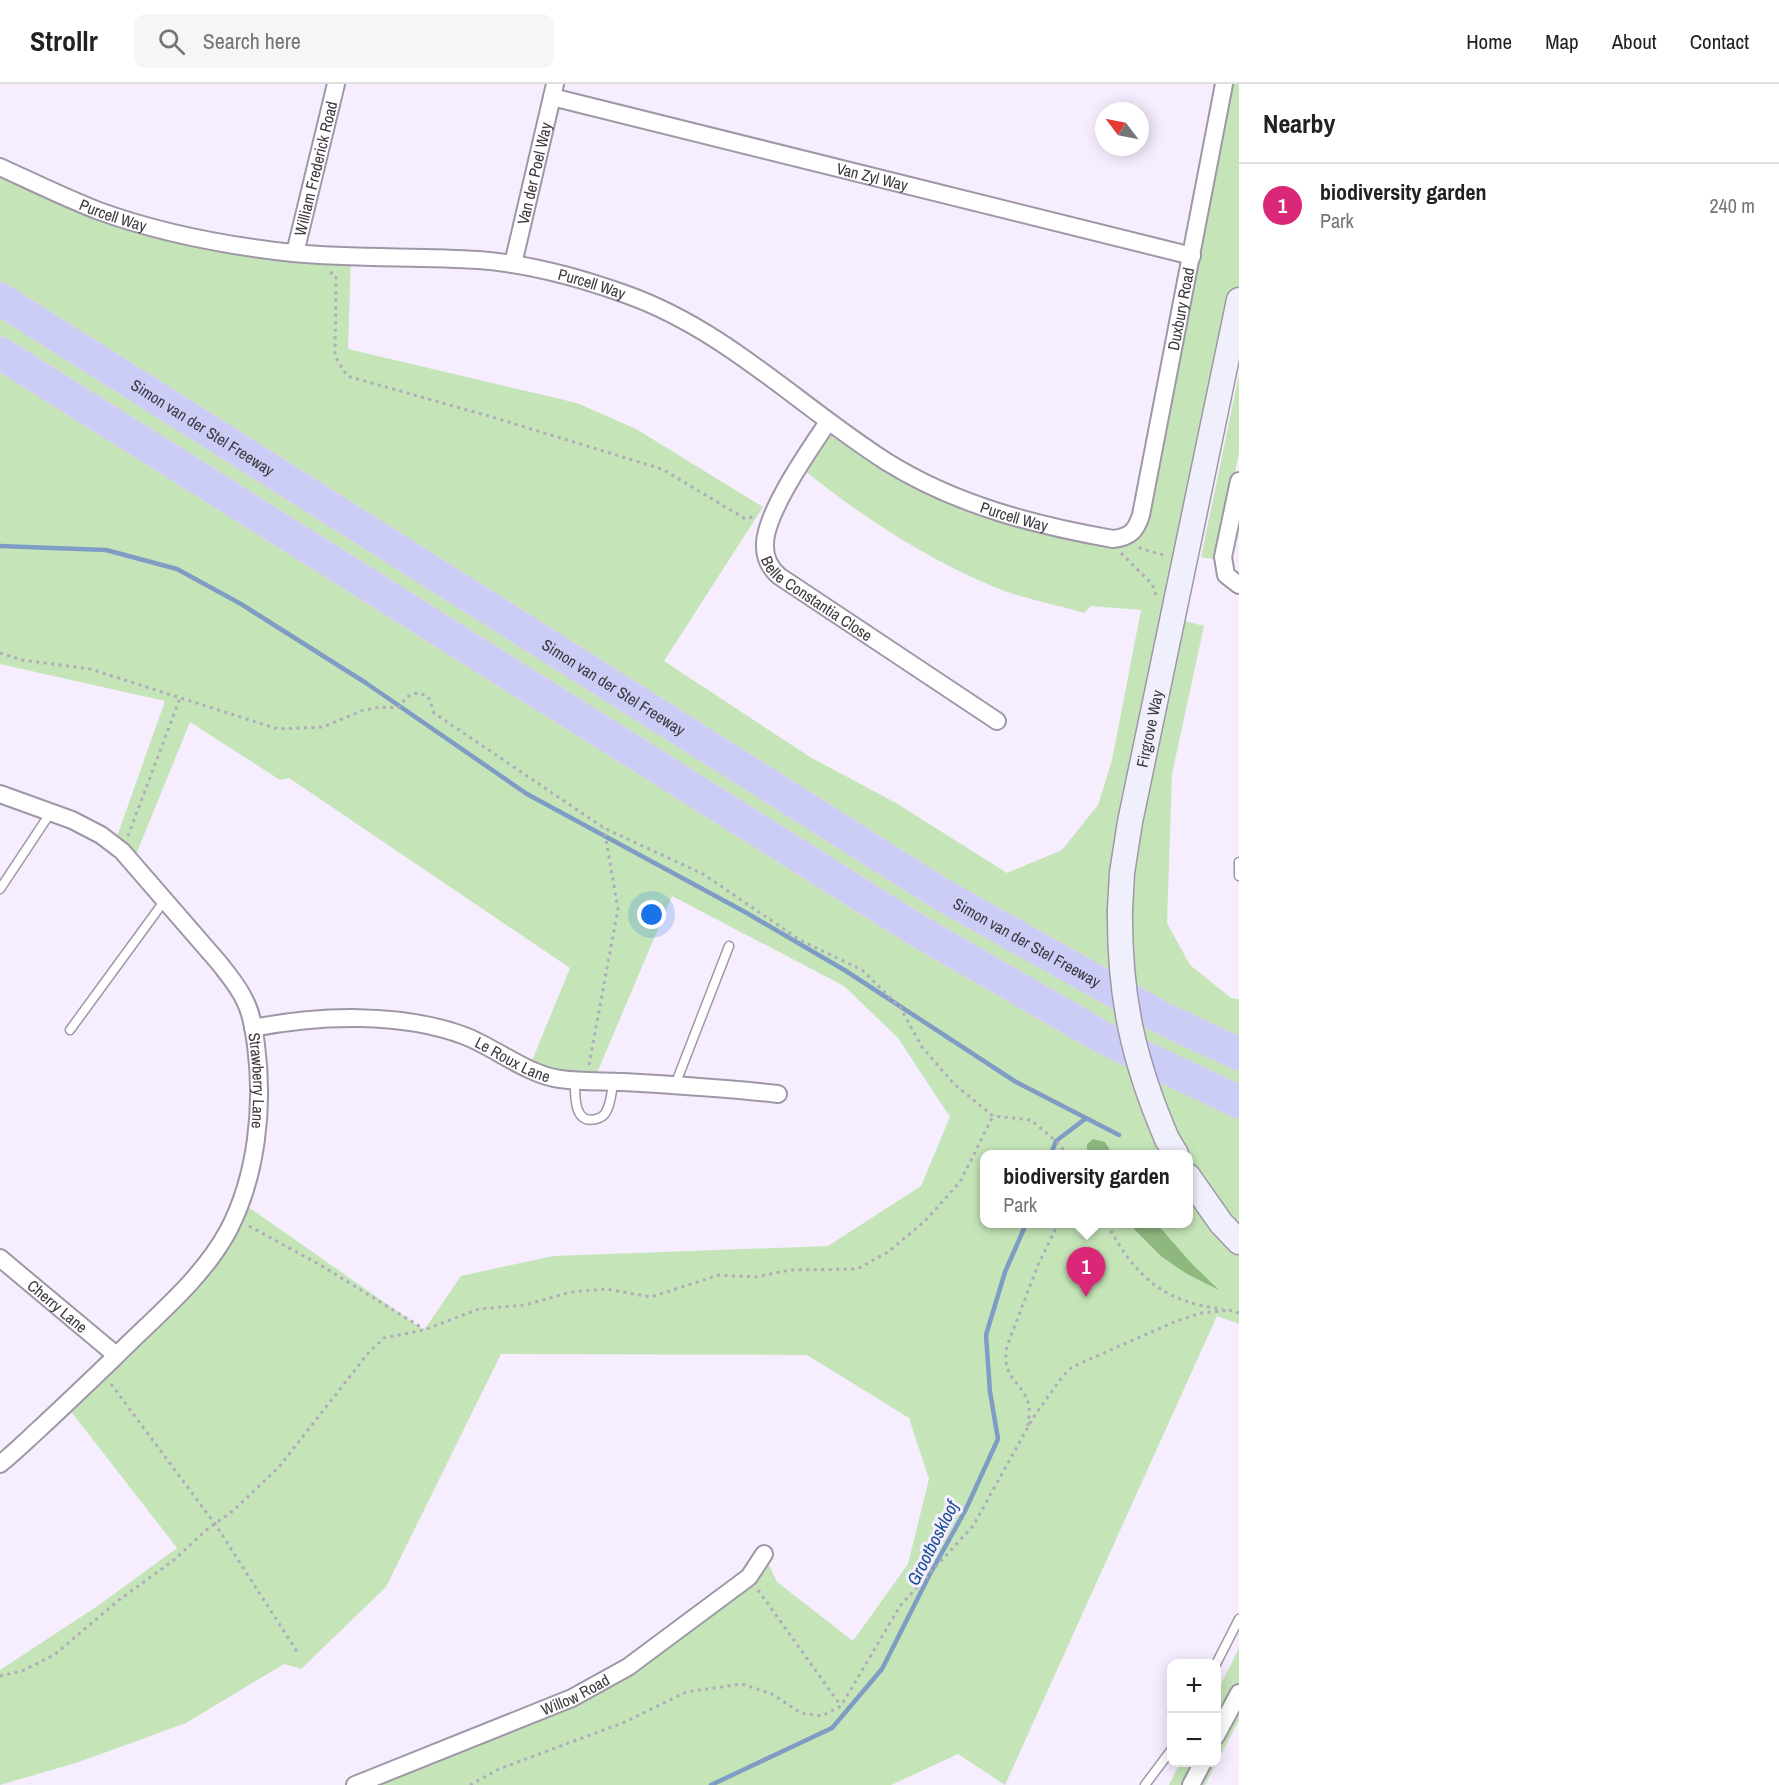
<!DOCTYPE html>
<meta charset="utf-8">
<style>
:root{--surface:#fff;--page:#f6f6f6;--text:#202124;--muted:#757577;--line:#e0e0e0;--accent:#db2777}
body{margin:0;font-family:"Archivo Narrow",sans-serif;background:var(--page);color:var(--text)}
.controls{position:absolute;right:18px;bottom:18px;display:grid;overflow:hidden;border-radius:12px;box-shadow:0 3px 15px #0003}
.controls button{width:54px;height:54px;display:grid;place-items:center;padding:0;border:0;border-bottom:2px solid var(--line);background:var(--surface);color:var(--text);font:30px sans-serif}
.compass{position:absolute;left:1095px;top:18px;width:54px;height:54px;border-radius:50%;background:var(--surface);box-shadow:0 3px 15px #0003;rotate:302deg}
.you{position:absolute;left:652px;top:831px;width:21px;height:21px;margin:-15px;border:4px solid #fff;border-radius:50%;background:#1a73e8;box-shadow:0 0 0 9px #1a73e833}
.badge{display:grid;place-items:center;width:39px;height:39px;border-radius:50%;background:var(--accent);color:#fff;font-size:20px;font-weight:700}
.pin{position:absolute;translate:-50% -50px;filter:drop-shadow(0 2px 3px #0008)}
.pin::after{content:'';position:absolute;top:32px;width:21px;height:18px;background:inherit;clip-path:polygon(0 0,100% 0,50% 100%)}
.popup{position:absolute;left:980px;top:1066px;width:213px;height:78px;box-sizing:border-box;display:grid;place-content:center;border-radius:12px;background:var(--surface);filter:drop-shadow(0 2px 4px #0005);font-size:20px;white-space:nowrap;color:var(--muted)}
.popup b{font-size:22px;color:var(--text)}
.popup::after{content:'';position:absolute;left:50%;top:100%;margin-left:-12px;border:12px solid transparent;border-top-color:var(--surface)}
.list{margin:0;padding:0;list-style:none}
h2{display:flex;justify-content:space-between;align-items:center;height:78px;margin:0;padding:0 24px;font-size:26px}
h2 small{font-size:20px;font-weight:400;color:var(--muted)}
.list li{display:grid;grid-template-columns:39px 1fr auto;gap:18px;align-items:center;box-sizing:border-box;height:84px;padding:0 24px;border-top:2px solid var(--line)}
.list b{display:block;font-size:22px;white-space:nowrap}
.list p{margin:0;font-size:20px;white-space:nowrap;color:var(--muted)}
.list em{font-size:20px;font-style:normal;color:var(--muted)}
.icon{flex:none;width:33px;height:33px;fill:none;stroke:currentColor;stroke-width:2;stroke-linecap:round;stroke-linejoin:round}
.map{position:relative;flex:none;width:1239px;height:1701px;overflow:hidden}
header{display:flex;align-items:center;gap:36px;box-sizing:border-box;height:84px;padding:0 30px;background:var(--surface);border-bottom:2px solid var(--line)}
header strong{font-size:28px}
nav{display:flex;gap:33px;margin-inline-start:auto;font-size:21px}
.search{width:420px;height:54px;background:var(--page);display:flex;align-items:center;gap:15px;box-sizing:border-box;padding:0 21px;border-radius:12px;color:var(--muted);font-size:22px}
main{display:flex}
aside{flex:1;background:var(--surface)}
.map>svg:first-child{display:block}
</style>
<header>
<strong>Strollr</strong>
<div class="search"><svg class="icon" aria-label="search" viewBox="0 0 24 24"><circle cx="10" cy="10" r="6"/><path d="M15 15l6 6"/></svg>Search here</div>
<nav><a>Home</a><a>Map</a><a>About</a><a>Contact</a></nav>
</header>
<main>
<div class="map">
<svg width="1239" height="1701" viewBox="0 0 1239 1701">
<rect width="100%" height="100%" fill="#f6edfe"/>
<!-- green -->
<g fill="#c5e5b9" fill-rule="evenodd">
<path d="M1224,0H1239V216L1173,534L1204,542L1172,690L1167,839L1190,881L1231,914L1239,915V1240L1217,1232L1005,1701L958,1670L891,1701H355L628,1583L764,1470L777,1498L853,1557L908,1480L929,1395L909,1334L807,1271L501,1270L386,1503L301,1585L284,1580L186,1639L79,1678L0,1701V1586L99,1521L177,1464L66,1321L187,1202L241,1118L424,1246L461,1192L553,1172L828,1162L921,1102L950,1033L898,954L844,902L672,812L594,996L529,984L570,884L289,694L280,696L190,638L133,778L114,761L165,617L0,580V83L142,139L351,173L348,265L577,319L636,345L763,423L664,577L810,673L896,719L1007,789L1062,766L1098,721L1112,676L1141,526L1091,522L1084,529C1054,520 1019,514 992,502C921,472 858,430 799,382L828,338L889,378L1030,438L1132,449ZM984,1070H1188V1140H984Z"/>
<path d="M1239,290V369L1217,476L1201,473Z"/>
<path d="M1239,1564V1636L1205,1701H1169L1180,1679L1216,1678L1217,1608Z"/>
</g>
<!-- forest -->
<g fill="#8fb87f">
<path d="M1093,1055L1105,1058L1112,1070H1087V1060Z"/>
<path d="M1130,1141L1157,1140L1192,1180L1219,1206L1187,1190L1162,1173Z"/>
</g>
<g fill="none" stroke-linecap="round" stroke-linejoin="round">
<!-- stream -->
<g stroke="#7f9cc5" stroke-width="4.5">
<path d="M0,462L106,466L177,485L241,520L366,599L527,710L745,828L846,887L1016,998L1119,1051"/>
<path d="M1051,1070L1056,1057L1085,1035"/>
<path d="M711,1701L832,1644L882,1585L929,1492L965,1427L998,1355L990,1308L986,1251L1005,1188L1026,1140"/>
</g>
<!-- lane casing -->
<g stroke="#9f97a7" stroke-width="11">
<g id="lane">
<path d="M1239,778V792"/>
<path d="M0,805L51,728"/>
<path d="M70,946L165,816"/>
<path d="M575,996C575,1010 573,1041 596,1035C601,1034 605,1031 607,1026C611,1018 612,1007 613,998"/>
<path d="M675,1001L729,862"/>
<path d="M1216,1580L1239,1535"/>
<path d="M1145,1701L1172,1665"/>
</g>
</g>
<!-- street casing -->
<g stroke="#9f97a7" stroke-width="20">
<g id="street">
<path id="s1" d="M552,13L1192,172"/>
<path id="s2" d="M0,83C33,98 65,114 99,127C160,149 228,162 293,169C355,175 417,172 479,176C529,180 578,193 625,210C725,245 799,322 887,378C956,421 1034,441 1113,455C1130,453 1136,447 1141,431L1224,0"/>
<path id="s3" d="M295,169L336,0"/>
<path id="s4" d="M513,180L555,0"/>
<path id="s5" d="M828,338C810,365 763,431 765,463C765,475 770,484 779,492L997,637"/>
<path d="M1239,397L1223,473L1226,491L1239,501"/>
<path id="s6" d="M0,710L72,736L101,751L122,767L220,880C229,892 239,903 245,917C252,930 254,947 256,961C264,1022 257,1092 228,1147C201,1197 152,1235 113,1275C88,1299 63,1323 37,1347C25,1358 13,1370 0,1380"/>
<path id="s7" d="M253,944C319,931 401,928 465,952C494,963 528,991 560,995C581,998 602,997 623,998C675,1001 726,1004 778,1010"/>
<path id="s8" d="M0,1174L116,1271"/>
<path d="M1216,1652L1239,1609"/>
<path id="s9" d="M355,1701L572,1614L628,1583L749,1493L764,1470"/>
<path d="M1191,1701L1203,1678"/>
</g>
</g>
<!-- secondary casing -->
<g stroke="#9f97a7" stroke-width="27">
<g id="secondary">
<path id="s10" d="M1120,825L1122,789L1130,738L1239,216"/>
<path d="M1167,1055L1176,1070"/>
<path d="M1188,1092L1221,1139L1239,1158"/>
</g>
</g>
<!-- highway casing -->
<g stroke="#d8d7d9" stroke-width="34">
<g id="highway">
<path id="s11" d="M0,215L941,810L1162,934L1239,970"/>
<path d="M0,269L915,845L1104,954L1239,1018"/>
</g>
</g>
<!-- path -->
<g stroke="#b2abb9" stroke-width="3" stroke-dasharray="3 4.5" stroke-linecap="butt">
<path d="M330,188L336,192L335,272L347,292L492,333L662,385L744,434L755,433"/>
<path d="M1139,463L1142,465L1167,472"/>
<path d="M1121,469L1152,500L1157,514"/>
<path d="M0,569L22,576L90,585L278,645L323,643L361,627L380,623L398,624C409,611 410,606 428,612L434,629L604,744L703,790L800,856L862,886L900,923L922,963L954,1000L993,1032L1031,1036L1056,1057L1067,1070"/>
<path d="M128,752L180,614"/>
<path d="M589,981L618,825L604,744"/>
<path d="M1107,1140C1135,1192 1162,1218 1223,1225"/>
<path d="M249,1142L322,1182L424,1245"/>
<path d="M1229,1226L1239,1229"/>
<path d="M111,1300L215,1440L298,1569"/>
<path d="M1028,1342C1028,1336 1030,1329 1029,1323C1025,1298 1000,1296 1007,1262L1038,1181L1058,1140"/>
<path d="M758,1506L841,1622"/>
<path d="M0,1592L22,1587L54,1571L119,1516L174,1476L205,1447L234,1426L279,1383L369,1268L384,1254L424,1246L479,1225L525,1221L571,1208L606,1205L651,1213L719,1191L755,1193L790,1186L857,1185L888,1168L925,1137L960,1098L993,1032"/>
<path d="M470,1701L499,1685L625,1638L686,1608L742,1600L772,1610L801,1629L822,1632L841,1622L900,1522L973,1442L1033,1334L1062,1293L1072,1283L1174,1238L1201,1229L1229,1226"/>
</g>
<!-- lane -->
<use href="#lane" stroke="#fff" stroke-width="8"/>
<!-- street -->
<use href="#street" stroke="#fff" stroke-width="16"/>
<!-- secondary -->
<use href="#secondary" stroke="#f0f0fc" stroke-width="24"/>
<!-- highway -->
<use href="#highway" stroke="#cccdf6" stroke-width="32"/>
<!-- secondary-bridge casing -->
<g stroke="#9f97a7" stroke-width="27" stroke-linecap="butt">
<path id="secondary-bridge" d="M1120,825C1119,912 1133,976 1167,1055"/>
</g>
<!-- secondary-bridge -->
<use href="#secondary-bridge" stroke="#f0f0fc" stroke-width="24"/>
</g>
<g text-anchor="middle" stroke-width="6" stroke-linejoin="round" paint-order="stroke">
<!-- street labels -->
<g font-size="16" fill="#3d3940" stroke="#f6edfe">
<text dy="6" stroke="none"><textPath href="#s3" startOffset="87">William Frederick Road</textPath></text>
<text dy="6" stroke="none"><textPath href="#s4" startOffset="93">Van der Poel Way</textPath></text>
<text dy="6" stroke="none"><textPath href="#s1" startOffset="330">Van Zyl Way</textPath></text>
<text dy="6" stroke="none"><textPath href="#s2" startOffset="123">Purcell Way</textPath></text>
<text dy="6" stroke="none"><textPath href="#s2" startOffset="609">Purcell Way</textPath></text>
<text dy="6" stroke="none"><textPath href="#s2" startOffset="1446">Duxbury Road</textPath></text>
<text dy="6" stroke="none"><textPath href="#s11" startOffset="240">Simon van der Stel Freeway</textPath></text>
<text dy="6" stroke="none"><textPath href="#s2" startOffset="1095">Purcell Way</textPath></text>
<text dy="6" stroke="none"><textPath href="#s5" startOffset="218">Belle Constantia Close</textPath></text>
<text dy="6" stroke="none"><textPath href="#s11" startOffset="726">Simon van der Stel Freeway</textPath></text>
<text dy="6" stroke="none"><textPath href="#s10" startOffset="183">Firgrove Way</textPath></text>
<text dy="6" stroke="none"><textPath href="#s11" startOffset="1212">Simon van der Stel Freeway</textPath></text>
<text dy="6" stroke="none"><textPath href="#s7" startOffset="268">Le Roux Lane</textPath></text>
<text dy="6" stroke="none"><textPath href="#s6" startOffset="411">Strawberry Lane</textPath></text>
<text dy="6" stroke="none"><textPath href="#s8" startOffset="75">Cherry Lane</textPath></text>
<text dy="6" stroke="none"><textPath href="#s9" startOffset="238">Willow Road</textPath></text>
</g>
<!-- water labels -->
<g font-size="18" font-style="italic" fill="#175091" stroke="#f6edfe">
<text transform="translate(933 1459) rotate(-63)" y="6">Grootboskloof</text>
</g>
</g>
</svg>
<div class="controls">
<button>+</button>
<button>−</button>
</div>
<svg class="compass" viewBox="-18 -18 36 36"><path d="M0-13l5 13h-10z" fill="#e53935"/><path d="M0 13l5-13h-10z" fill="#757577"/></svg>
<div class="you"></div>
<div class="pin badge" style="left:1086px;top:1213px">1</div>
<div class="popup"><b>biodiversity garden</b>Park</div>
</div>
<aside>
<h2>Nearby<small></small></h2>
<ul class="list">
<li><span class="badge">1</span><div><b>biodiversity garden</b><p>Park</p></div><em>240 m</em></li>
</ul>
</aside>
</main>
